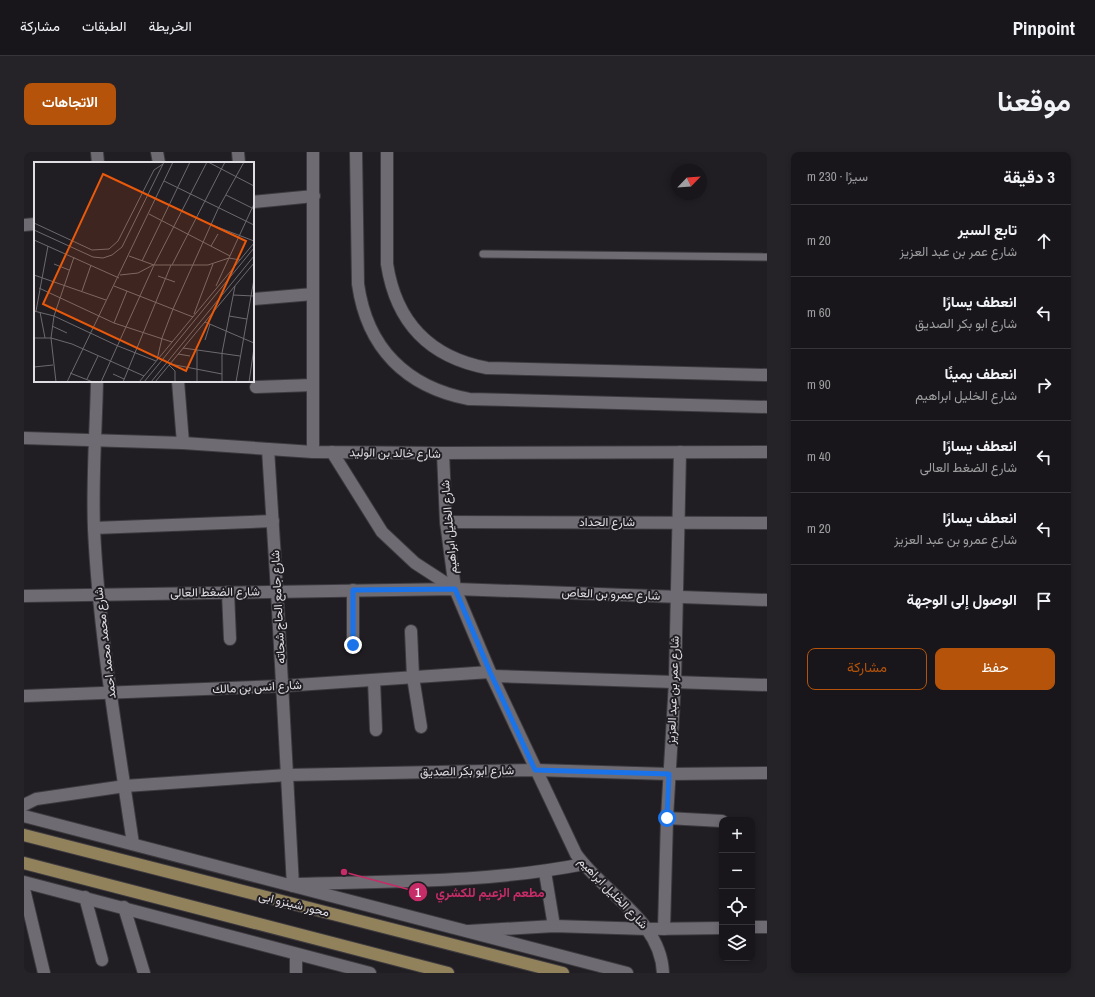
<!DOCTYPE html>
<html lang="ar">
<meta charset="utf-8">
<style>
:root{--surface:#18161a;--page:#252327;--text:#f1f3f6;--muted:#9f9fa2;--line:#363539;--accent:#b45309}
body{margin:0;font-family:"Archivo Narrow",Vazirmatn,sans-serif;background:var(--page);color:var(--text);direction:rtl}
.controls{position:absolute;right:12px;bottom:12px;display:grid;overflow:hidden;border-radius:8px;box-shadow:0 2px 6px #0003}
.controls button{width:36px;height:36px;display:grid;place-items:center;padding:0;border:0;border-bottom:1px solid var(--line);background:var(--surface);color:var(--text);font:20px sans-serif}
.compass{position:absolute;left:647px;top:12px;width:36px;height:36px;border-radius:50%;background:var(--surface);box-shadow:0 2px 6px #0003;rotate:65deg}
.stop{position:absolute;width:12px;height:12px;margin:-9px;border:3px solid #1a73e8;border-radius:50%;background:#fff}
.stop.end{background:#1a73e8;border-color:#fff;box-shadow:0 1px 4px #0008}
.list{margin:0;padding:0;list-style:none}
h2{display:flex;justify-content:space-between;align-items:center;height:52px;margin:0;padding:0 16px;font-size:17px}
h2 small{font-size:13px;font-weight:400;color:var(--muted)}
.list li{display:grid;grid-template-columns:26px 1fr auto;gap:12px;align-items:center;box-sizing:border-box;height:72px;padding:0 16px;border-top:1px solid var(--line)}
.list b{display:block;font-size:15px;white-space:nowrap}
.list p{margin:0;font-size:13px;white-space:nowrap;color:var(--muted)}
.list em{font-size:13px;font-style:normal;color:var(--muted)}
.actions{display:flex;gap:8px;padding:12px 16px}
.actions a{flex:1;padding:9px 0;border:1px solid var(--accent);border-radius:8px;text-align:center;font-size:14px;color:var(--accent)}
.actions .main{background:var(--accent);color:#fff}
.icon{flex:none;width:22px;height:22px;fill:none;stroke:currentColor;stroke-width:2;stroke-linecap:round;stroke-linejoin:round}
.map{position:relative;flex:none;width:743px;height:821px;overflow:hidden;direction:ltr;border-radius:8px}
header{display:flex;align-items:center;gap:24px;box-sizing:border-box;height:56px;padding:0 20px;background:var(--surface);border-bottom:1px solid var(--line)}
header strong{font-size:19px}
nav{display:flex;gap:22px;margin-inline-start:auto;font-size:14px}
.intro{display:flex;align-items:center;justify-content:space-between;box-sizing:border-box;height:96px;padding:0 24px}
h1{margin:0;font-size:28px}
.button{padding:10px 18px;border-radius:8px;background:var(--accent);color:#fff;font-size:14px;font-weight:700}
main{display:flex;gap:24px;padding:0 24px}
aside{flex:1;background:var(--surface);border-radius:8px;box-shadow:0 2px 6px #0003}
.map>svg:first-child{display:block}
</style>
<header>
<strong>Pinpoint</strong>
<nav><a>الخريطة</a><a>الطبقات</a><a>مشاركة</a></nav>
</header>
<div class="intro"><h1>موقعنا</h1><a class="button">الاتجاهات</a></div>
<main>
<aside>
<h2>3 دقيقة<small>سيرًا · 230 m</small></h2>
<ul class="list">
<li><svg class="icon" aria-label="ahead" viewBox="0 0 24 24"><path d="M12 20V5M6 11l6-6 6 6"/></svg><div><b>تابع السير</b><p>شارع عمر بن عبد العزيز</p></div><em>20 m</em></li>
<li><svg class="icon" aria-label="left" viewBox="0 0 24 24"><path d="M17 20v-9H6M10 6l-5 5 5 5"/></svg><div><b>انعطف يسارًا</b><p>شارع ابو بكر الصديق</p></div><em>60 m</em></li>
<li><svg class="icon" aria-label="right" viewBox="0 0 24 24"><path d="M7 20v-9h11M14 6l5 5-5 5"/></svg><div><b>انعطف يمينًا</b><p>شارع الخليل ابراهيم</p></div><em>90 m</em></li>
<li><svg class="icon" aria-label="left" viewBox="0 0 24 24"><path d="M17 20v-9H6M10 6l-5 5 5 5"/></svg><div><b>انعطف يسارًا</b><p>شارع الضغط العالى</p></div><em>40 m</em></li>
<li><svg class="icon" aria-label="left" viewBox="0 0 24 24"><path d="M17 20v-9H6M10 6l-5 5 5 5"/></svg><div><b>انعطف يسارًا</b><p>شارع عمرو بن عبد العزيز</p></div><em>20 m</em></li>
<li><svg class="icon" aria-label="arrive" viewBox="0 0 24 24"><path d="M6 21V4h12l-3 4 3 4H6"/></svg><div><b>الوصول إلى الوجهة</b></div></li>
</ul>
<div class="actions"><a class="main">حفظ</a><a>مشاركة</a></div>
</aside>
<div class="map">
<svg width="743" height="821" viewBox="0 0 743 821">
<rect width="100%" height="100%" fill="#201d23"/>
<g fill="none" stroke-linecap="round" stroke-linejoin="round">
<!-- service casing -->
<g stroke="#3d3b3f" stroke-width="9">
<path id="service" d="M459,102L743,105"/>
</g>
<!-- minor casing -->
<g stroke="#3d3b3f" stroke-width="14">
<g id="minor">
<path d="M73,0L74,11"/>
<path d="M133,0L135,11"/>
<path d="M214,0L215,11"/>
<path d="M229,50L290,44"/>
<path d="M0,73L11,72"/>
<path d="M229,147L289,142"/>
<path d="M73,229C72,278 68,328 70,377C75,483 94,588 109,692"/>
<path d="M154,229L159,291"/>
<path d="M232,235L289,233"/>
<path d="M0,286L159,291L289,300L419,301L743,300"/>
<path d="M244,297L253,439L269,734"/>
<path d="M289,300V0"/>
<path d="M308,300L358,380L391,411L431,437"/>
<path d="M419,301L422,370L431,437L466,520L552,702C580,742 637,768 639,821"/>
<path d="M422,370L743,371"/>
<path d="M70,376L249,369"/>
<path d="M329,438V493"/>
<path d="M204,440L206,487"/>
<path d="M0,444L431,437L743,448"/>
<path d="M387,479L389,525L397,575"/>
<path d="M468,524L743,533"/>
<path d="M350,528L352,578"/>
<path d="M0,544L258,534L466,520"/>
<path d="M0,653L12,647L101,634L263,623L511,618L645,622L743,621"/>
<path d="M643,666L698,669"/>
<path d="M521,720L530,774"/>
<path d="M268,732C365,729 464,731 560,712"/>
<path d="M0,737L20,821"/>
<path d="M61,745L78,808"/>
<path d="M100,755L120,821"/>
<path d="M728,775H743"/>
<path d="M640,777L643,666L651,530L656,300"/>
<path d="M445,779L530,774L624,777L698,776"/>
<path d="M272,802V821"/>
</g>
</g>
<!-- tertiary casing -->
<g stroke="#3d3b3f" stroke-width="14">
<g id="tertiary">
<path d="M332,0L334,132C343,196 382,235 445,247L743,255"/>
<path d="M363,0V112C372,170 405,205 463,216L743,223"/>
<path d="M0,664L603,821"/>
<path d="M0,730L346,821"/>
</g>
</g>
<!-- primary casing -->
<g stroke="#3d3b3f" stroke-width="14">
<g id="primary">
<path d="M0,683L539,821"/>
<path d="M0,711L424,821"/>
</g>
</g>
<!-- service -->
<use href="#service" stroke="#6f6b73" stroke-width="7"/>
<!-- minor -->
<use href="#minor" stroke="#6f6b73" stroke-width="12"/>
<!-- tertiary -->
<use href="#tertiary" stroke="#6f6b73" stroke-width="12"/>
<!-- primary -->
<use href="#primary" stroke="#91825c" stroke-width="12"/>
</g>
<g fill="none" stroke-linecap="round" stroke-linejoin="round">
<!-- route -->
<path stroke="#1a73e8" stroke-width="5" d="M329,493V438L431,437L466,520L511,618L645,622L643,666"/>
</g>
<g text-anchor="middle" stroke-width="4" stroke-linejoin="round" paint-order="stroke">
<!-- street labels -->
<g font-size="12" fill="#e0dee2" stroke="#201d23">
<text transform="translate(371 301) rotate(1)" y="4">شارع خالد بن الوليد</text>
<text x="583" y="374">شارع الحداد</text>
<text transform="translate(425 375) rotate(-95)" y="4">شارع الخليل ابراهيم</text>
<text transform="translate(191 440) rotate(-1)" y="4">شارع الضغط العالى</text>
<text transform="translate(587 442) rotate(2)" y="4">شارع عمرو بن العاص</text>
<text transform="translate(254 455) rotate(-93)" y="4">شارع جامع الحاج شحاته</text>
<text transform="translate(81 491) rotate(-97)" y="4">شارع محمد محمد احمد</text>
<text transform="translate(233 535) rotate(-3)" y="4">شارع انس بن مالك</text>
<text transform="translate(649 538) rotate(-88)" y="4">شارع عمر بن عبد العزيز</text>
<text transform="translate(443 619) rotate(-1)" y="4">شارع ابو بكر الصديق</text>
<text transform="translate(589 741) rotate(46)" y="4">شارع الخليل ابراهيم</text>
<text transform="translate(270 752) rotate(14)" y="4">محور شينزو ابى</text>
</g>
</g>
<!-- overview -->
<g transform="translate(10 10)">
<rect width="220" height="220" fill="#201d23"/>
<path fill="none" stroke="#6d6a6f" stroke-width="1" d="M174,0L220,24M130,19L220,63M192,33L220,47M115,52L196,94M0,61L58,88L75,87L84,79L120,8L129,2M178,63L220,79M0,68L59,95L69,96L78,93L88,85L130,0M0,78L85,116M177,84L184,72M95,94L120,103H174L195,96L206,98M108,99L156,0M20,102L35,108M138,103L191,0M0,113L72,138M86,113L104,111L119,103M124,114L141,120M80,124L159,155M182,124L220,42M5,126L80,161L138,180M48,129L57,103M199,133L220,134M0,149L20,154L84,184L122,199M2,149L14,84M6,150L11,176M160,152L179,102M195,154L213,157M171,160L220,181M80,161L93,129M18,164L33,171M0,176H17L38,182L110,214M171,178L176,162M149,186L206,194M144,192L156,194M123,198L128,176L139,147L184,47L210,0M136,202L188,212M135,203L141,209V220M0,205L19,203M36,211L59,220M79,212L90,217M53,217L64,194M22,220L17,176L20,154L40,95M33,220L139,0M67,220L120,103L173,0M89,220L137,103M105,220L220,81M110,220L220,86M117,220L220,94M121,220L220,101M163,220V188M188,220V191L201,124M202,220L220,117M215,220L220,186"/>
<path fill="#e8590c" fill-opacity="0.15" stroke="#e8590c" stroke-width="2" d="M69,12L212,79L152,209L9,142Z"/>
<rect width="220" height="220" fill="none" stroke="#e0dee2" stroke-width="2"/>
</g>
<!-- callouts -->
<path fill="none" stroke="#c52c68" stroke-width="1.5" d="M320 720L394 740"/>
<g fill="#c52c68" stroke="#201d23" stroke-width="1.5">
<circle cx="320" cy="720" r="4"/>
<circle cx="394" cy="740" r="10"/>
</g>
<g font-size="12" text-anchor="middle" font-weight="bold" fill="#fff">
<text x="394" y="745">1</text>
</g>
<g font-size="13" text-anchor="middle" font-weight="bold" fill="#c52c68" stroke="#201d23" stroke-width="4" stroke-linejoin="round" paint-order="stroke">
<text x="466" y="745">مطعم الزعيم للكشري</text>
</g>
</svg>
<div class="controls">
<button>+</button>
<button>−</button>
<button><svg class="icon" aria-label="locate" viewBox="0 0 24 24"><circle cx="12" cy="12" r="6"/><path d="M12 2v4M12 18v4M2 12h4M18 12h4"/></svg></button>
<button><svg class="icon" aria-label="layers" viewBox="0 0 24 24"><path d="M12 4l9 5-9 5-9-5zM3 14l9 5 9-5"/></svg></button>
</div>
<svg class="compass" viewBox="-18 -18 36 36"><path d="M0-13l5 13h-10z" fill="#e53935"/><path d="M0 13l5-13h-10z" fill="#9f9fa2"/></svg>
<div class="stop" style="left:643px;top:666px"></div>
<div class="stop end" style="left:329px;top:493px"></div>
</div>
</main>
